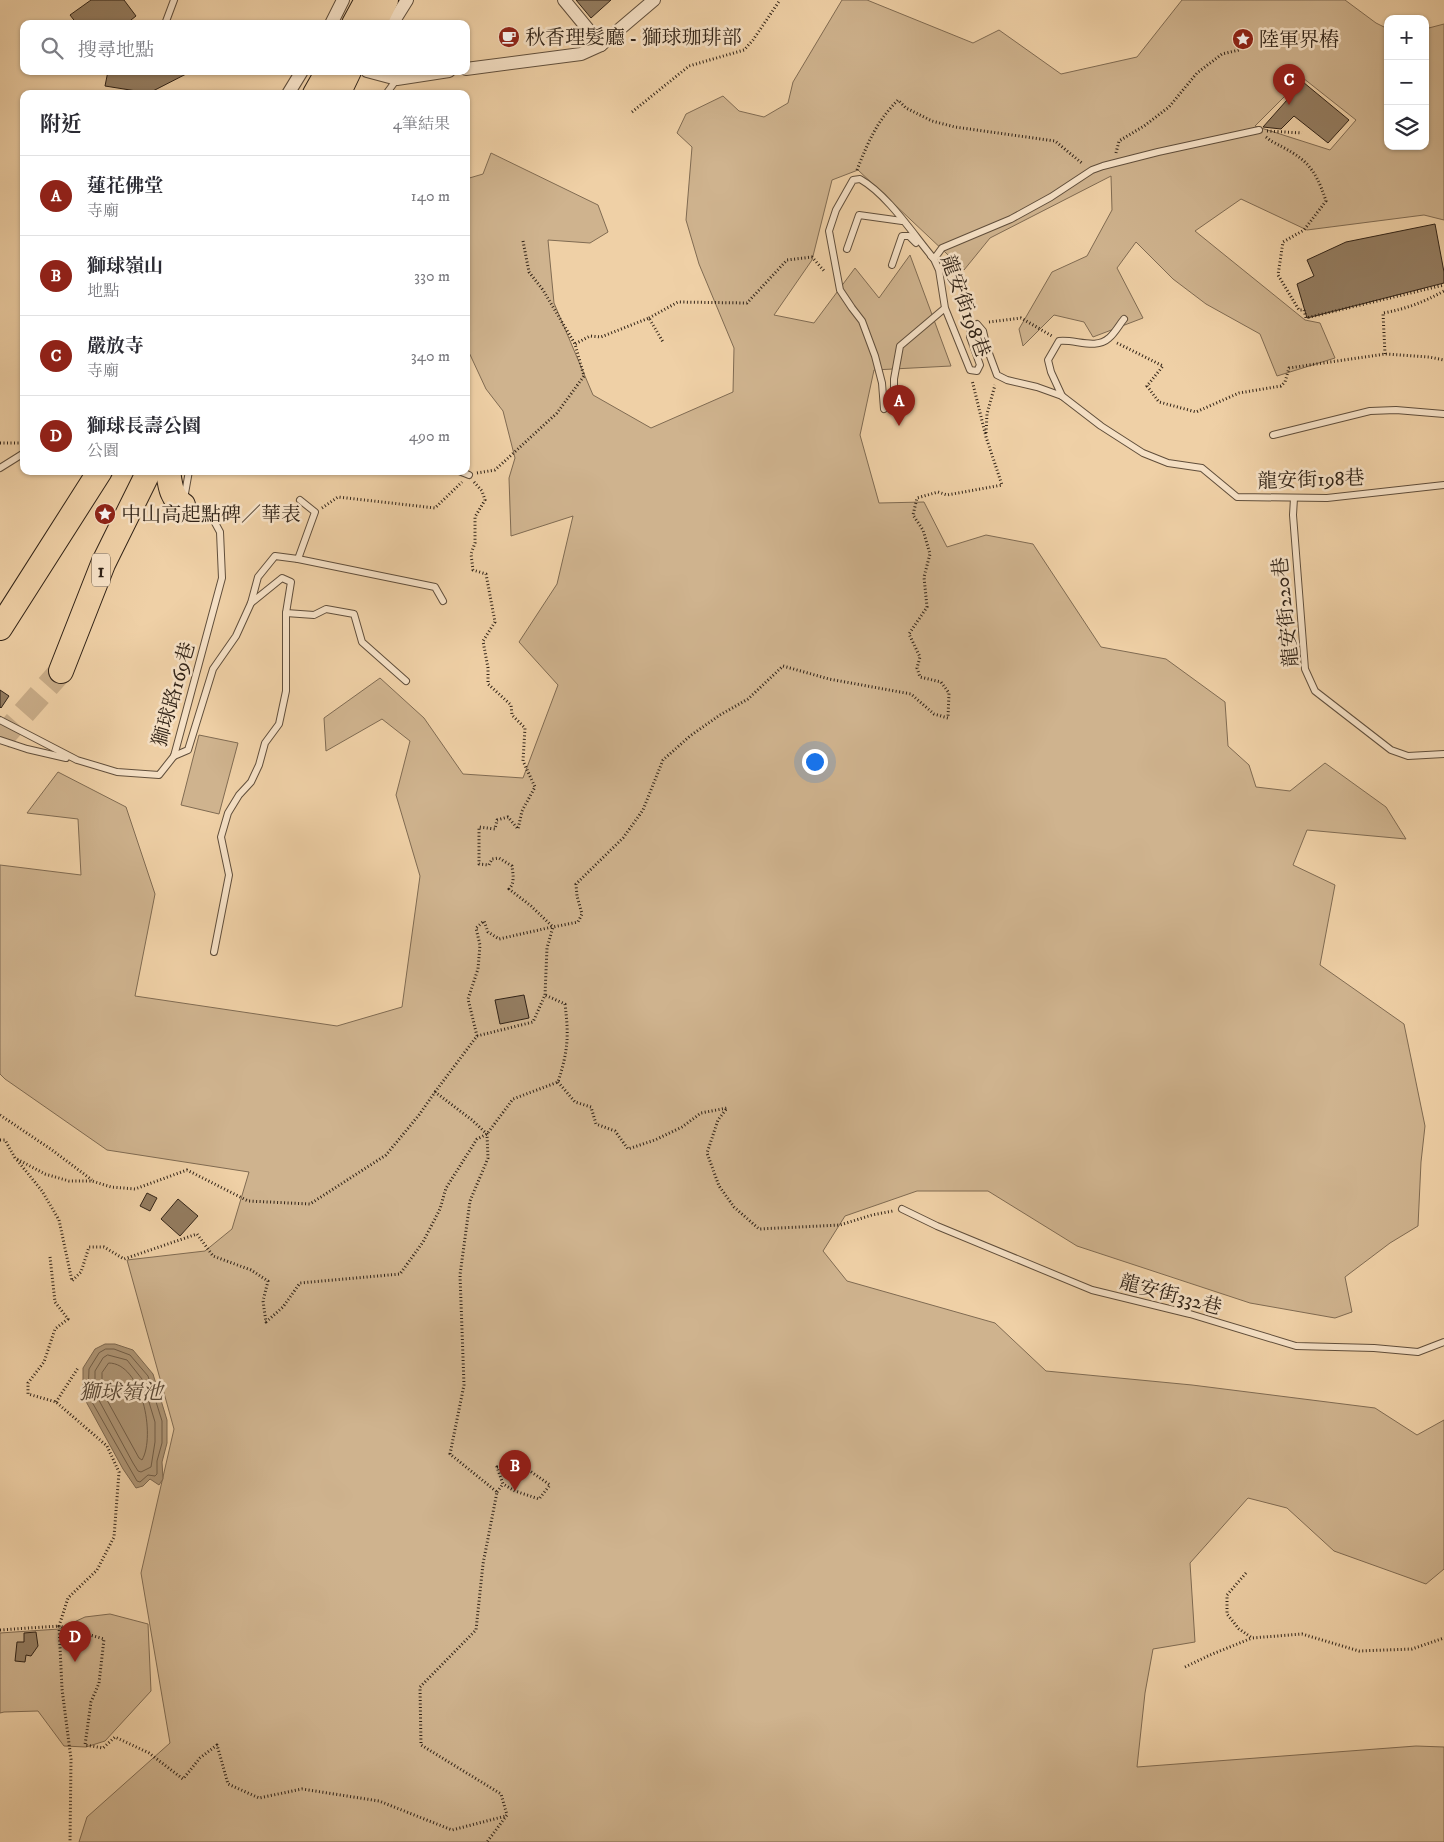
<!DOCTYPE html>
<html lang="zh-TW">
<meta charset="utf-8">
<style>
:root{--surface:#fff;--page:#f7f7f7;--text:#2b2b33;--muted:#7c7c81;--line:#e1e1e2;--accent:#8f2418}
body{margin:0;font-family:"IM FELL DW Pica","Noto Serif TC",serif;background:var(--page);color:var(--text)}
.controls{position:absolute;right:15px;top:15px;display:grid;overflow:hidden;border-radius:10px;box-shadow:0 1px 4px #0004}
.controls button{width:45px;height:45px;display:grid;place-items:center;padding:0;border:0;border-bottom:1px solid var(--line);background:var(--surface);color:var(--text);font:25px sans-serif}
.you{position:absolute;left:814px;top:761px;width:18px;height:18px;margin:-12px;border:4px solid #fff;border-radius:50%;background:#1a73e8;box-shadow:0 0 0 8px #1a73e833}
.badge{display:grid;place-items:center;width:32px;height:32px;border-radius:50%;background:var(--accent);color:#fff;font-size:16px;font-weight:700}
.pin{position:absolute;translate:-50% -41px;filter:drop-shadow(0 1px 2px #0008)}
.pin::after{content:'';position:absolute;top:26px;width:18px;height:15px;background:inherit;clip-path:polygon(0 0,100% 0,50% 100%)}
.list{margin:0;padding:0;list-style:none}
h2{display:flex;justify-content:space-between;align-items:center;height:65px;margin:0;padding:0 20px;font-size:21px}
h2 small{font-size:16px;font-weight:400;color:var(--muted)}
.list li{display:grid;grid-template-columns:32px 1fr auto;gap:15px;align-items:center;box-sizing:border-box;height:80px;padding:0 20px;border-top:1px solid var(--line)}
.list b{display:block;font-size:19px;white-space:nowrap}
.list p{margin:0;font-size:16px;white-space:nowrap;color:var(--muted)}
.list em{font-size:16px;font-style:normal;color:var(--muted)}
.icon{flex:none;width:28px;height:28px;fill:none;stroke:currentColor;stroke-width:2;stroke-linecap:round;stroke-linejoin:round}
.map{position:relative;flex:none;width:1444px;height:1842px;overflow:hidden}
.search{position:absolute;background:var(--surface);box-shadow:0 1px 4px #0004;left:20px;top:20px;width:450px;height:55px;display:flex;align-items:center;gap:12px;box-sizing:border-box;padding:0 18px;border-radius:10px;color:var(--muted);font-size:19px}
.panel{position:absolute;background:var(--surface);box-shadow:0 1px 4px #0004;left:20px;top:90px;width:450px;height:385px;border-radius:10px}
.map>svg:first-child{display:block}
</style>
<div class="map">
<svg width="1444" height="1842" viewBox="0 0 1444 1842">
<rect width="100%" height="100%" fill="#efd0a6"/>
<filter id="stains"><feTurbulence type="fractalNoise" baseFrequency=".004" numOctaves="4"/><feColorMatrix values="0 0 0 0 .2 0 0 0 0 .09 0 0 0 0 .02 0 0 0 .5 -.17"/></filter>
<radialGradient id="worn" r=".72"><stop offset=".6" stop-color="#630" stop-opacity="0"/><stop offset="1" stop-color="#630" stop-opacity=".3"/></radialGradient>
<!-- green -->
<g fill="#cfb38e" stroke="#806b52" fill-rule="evenodd">
<path d="M842,0H867L973,43L999,30L1061,74L1137,57L1182,0H1345L1376,23L1388,29V146H1425V29L1444,24V220L1424,215L1307,230L1241,199L1195,231L1305,320L1320,323L1335,358L1277,376L1260,334L1206,304L1173,279L1136,242L1117,268L1143,318L1093,337L1084,322L1054,315L1023,346L1019,329L1052,272L1087,256L1112,210L1111,176L990,238L964,270L858,170L832,180L812,260L774,315L814,323L855,268L879,298L910,255L951,366L874,370L860,435L879,503L924,502L947,547L986,535L1033,544L1101,647L1166,659L1225,702L1228,746L1249,765L1256,787L1290,791L1325,763L1386,807L1406,839L1307,830L1293,865L1335,885L1320,965L1404,1024L1425,1126L1421,1162L1418,1226L1390,1243L1345,1277L1352,1312L1335,1318L1250,1303L1077,1246L988,1191H917L845,1216L823,1251L847,1281L995,1323L1046,1371L1192,1385L1375,1408L1417,1435L1444,1420V1569L1426,1584L1334,1551L1287,1508L1248,1498L1190,1563L1195,1642L1153,1649L1145,1693L1137,1767L1416,1746L1444,1747V1842H79L87,1817L170,1743L141,1573L174,1429L127,1260L205,1251L232,1229L249,1172L107,1150L5,1079L0,1074V865L81,875L78,819L27,813L58,772L126,807L155,894L135,996L337,1026L402,1007L420,876L396,795L410,741L382,719L326,751L324,718L380,678L424,718L463,774L523,778L558,685L519,642L557,584L573,516L511,536L509,478L515,458L503,411L486,389L466,346V179L483,174L491,153L598,205L608,232L590,243L548,240L554,303L593,395L651,428L733,392L734,348L699,264L686,220L692,147L677,133L686,114L723,96L739,111L764,117L788,103L793,82ZM1303,78L1356,120L1330,150L1255,126Z"/>
<path d="M199,735L238,743L219,814L181,805Z"/>
<path d="M110,1614L148,1624L151,1691L105,1741L86,1747L64,1746L38,1711L4,1712L0,1713V1633L59,1629L85,1617Z"/>
</g>
<!-- water -->
<path fill="#ae9575" stroke="#7c674f" d="M105,1344H115L133,1350L153,1374L167,1420V1443L162,1462L163,1479L159,1485L150,1479L143,1486L136,1488L123,1469L83,1396V1368L95,1349Z"/>
<g fill="none" stroke-linecap="round" stroke-linejoin="round">
<!-- shore -->
<g stroke="#705c46" stroke-width="1">
<path d="M106,1349H114L130,1355L148,1376L162,1421V1443L157,1461V1474L155,1476L148,1475L140,1482L137,1481L88,1395L89,1369L99,1353Z"/>
<path d="M108,1355L127,1360L142,1379L155,1422V1442L151,1467L141,1472L138,1471L133,1463L95,1393V1371L103,1358Z"/>
<path d="M109,1363C142,1363 156,1436 142,1460L139,1458L102,1391V1373Z"/>
</g>
</g>
<!-- building -->
<g fill="#947d61" stroke="#312317">
<path d="M91,0H124L136,16L126,24H77L70,15Z"/>
<path d="M576,0H611L591,18Z"/>
<path d="M108,71H192L149,93L105,86Z"/>
<path d="M1303,82L1349,120L1328,143L1294,116L1281,129L1263,127Z"/>
<path d="M1435,224L1444,272V283L1307,318L1297,284L1314,276L1307,260L1346,242Z"/>
<path d="M0,690L9,696L1,708L0,707Z"/>
<path d="M524,995L529,1018L500,1024L495,1000Z"/>
<path d="M147,1193L157,1198L150,1211L140,1206Z"/>
<path d="M178,1199L198,1216L180,1236L161,1219Z"/>
<path d="M36,1632L38,1646L31,1656L26,1655L25,1662L15,1661L17,1642H24V1633Z"/>
</g>
<g fill="none" stroke-linecap="round" stroke-linejoin="round">
<!-- highway-tunnel -->
<path stroke="#c9ad89" stroke-width="24" stroke-dasharray="24 12" stroke-linecap="butt" d="M0,740L61,671"/>
<!-- lane casing -->
<g stroke="#604e3b" stroke-width="8">
<g id="lane">
<path d="M165,24L174,0"/>
<path d="M386,94L397,79"/>
<path d="M847,249L859,215L902,221"/>
<path d="M931,256L934,259L942,248L1011,219L1051,197L1092,170L1103,166L1158,152L1259,130"/>
<path d="M892,265L902,236H909L916,243"/>
<path d="M945,308L900,346L894,379V402L884,409L882,383L875,356L862,321L852,308L840,290L829,231L836,210L853,180L860,179C888,195 913,234 934,259L939,270L945,308L970,370L977,371L980,365L970,337L971,328L977,324L983,331L987,348L997,375L1007,380L1037,387L1062,396L1101,426L1143,453L1168,463L1202,468L1237,497L1327,498L1444,485"/>
<path d="M1062,396L1051,372L1048,360L1059,341C1075,339 1096,350 1109,338C1115,333 1119,325 1124,319"/>
<path d="M1273,435L1370,411L1396,410L1444,414"/>
<path d="M0,468L24,453"/>
<path d="M459,471L469,475"/>
<path d="M1294,498L1293,515L1305,669L1315,691L1391,750L1408,756L1444,754"/>
<path d="M184,499L189,471"/>
<path d="M298,559L435,587L443,601"/>
<path d="M286,613L314,615L326,609L354,614L362,642L406,681"/>
<path d="M0,720L77,760L117,772L159,775L174,756L222,578L220,532L214,521L187,507"/>
<path d="M0,740L27,749L66,758"/>
<path d="M174,756L188,750L213,669L236,636L251,603L258,577L275,556L298,559L315,512L300,500"/>
<path d="M214,952L229,875L221,837L228,813L239,795L251,782L259,765L265,743L279,724L286,691V613L291,582L282,578L251,603"/>
<path d="M902,1209L937,1226L1092,1290L1190,1314L1296,1346L1374,1348L1418,1352L1444,1342"/>
</g>
</g>
<!-- street casing -->
<g stroke="#604e3b" stroke-width="14">
<g id="street">
<path d="M564,0L601,45"/>
<path d="M331,24L343,0"/>
<path d="M392,24L407,0"/>
<path d="M466,69L581,54L601,45L654,0"/>
<path d="M367,71L397,79L449,71"/>
<path d="M288,94L302,71"/>
</g>
</g>
<!-- highway casing -->
<g stroke="#312317" stroke-width="26">
<g id="highway">
<path d="M354,24L367,0"/>
<path d="M374,24L386,0"/>
<path d="M315,94L328,71"/>
<path d="M338,94L349,71"/>
<path d="M168,471C170,484 171,498 183,505"/>
<path d="M0,628L100,471"/>
<path d="M61,671L103,564L149,471"/>
</g>
</g>
<!-- path -->
<g stroke="#312317" stroke-width="3" stroke-dasharray="1 2.5" stroke-linecap="butt">
<path d="M632,112L689,66L744,50L753,40L780,0"/>
<path d="M1267,131L1302,133"/>
<path d="M1266,137L1271,141C1304,158 1314,164 1326,201L1304,230L1283,242L1278,275L1299,310H1304L1306,318L1444,285"/>
<path d="M1116,153L1119,141L1144,126L1169,107L1197,73L1222,54L1239,50"/>
<path d="M857,170C868,142 877,121 898,100L906,108L932,121L955,127L1055,141L1083,164"/>
<path d="M523,241L529,272L543,290L575,344"/>
<path d="M649,318L678,302L747,303L787,260L812,257L825,272"/>
<path d="M989,322L1021,318L1052,336"/>
<path d="M1117,343L1163,366L1147,386L1159,402L1196,412L1239,393L1281,386L1285,382L1289,368L1385,354L1429,357L1444,360"/>
<path d="M1385,354L1383,313C1406,309 1424,302 1444,291"/>
<path d="M986,433L987,414L995,385"/>
<path d="M0,443H21"/>
<path d="M477,473L495,470L557,413L584,376L575,344L590,336L601,337L649,318L663,342"/>
<path d="M474,482L482,491L485,500L475,517V543L471,554L473,570L486,574L495,622L483,641L488,668V684L511,705L512,715L525,728L523,761L535,787L522,811L518,829L508,817L497,820L495,829L479,827V864L489,865L492,859L499,858L512,866C513,874 515,883 509,889L531,906L553,927"/>
<path d="M322,508L338,497L435,508L462,482"/>
<path d="M477,1036L468,999L478,969L480,945L476,928L484,921L488,932L499,939L552,927"/>
<path d="M558,1082L575,1102L591,1107L596,1124L615,1131L628,1149L655,1140L682,1127L701,1113L727,1108L718,1120L707,1153L719,1186L734,1207L759,1229L840,1225L872,1215L893,1211"/>
<path d="M435,1092L477,1036L533,1022L545,995L547,948L553,927L578,922L582,914L577,896L576,884L623,838L643,810L663,760L690,736L720,715L748,699L783,666L829,679L911,694L934,714L948,718L949,693L941,682L920,677L917,668L920,657L909,634L927,607L924,577L930,554L923,530L913,515L917,498L938,492L947,495L1002,485L986,437L972,380"/>
<path d="M0,1115L52,1150L92,1180"/>
<path d="M0,1140H5L15,1158L45,1174L69,1181H92L111,1187L135,1189L187,1170L248,1201L310,1204L386,1155L419,1115L435,1092L472,1120L487,1134L488,1158L470,1201L460,1275L464,1385L450,1454L497,1492L483,1564L476,1630L420,1687L421,1745L501,1794L507,1815L487,1842"/>
<path d="M17,1160L42,1191L59,1220L72,1281L81,1272L89,1247H104L124,1259L197,1234L213,1256L251,1270L268,1281L263,1301L266,1322L283,1307L300,1283L400,1274L423,1242L440,1209L446,1188L477,1139L487,1134L513,1099L558,1082C568,1051 569,1036 565,1004L545,995"/>
<path d="M50,1257L55,1302L68,1319L55,1329L44,1362L28,1383V1394L56,1402L107,1446L119,1472L114,1537L97,1570L68,1598L59,1626L104,1639L99,1683L91,1702L85,1745L103,1748L115,1737L149,1753L183,1779L200,1758L217,1745L228,1784L259,1798L302,1789L379,1801L452,1830L506,1816"/>
<path d="M56,1402L78,1368"/>
<path d="M497,1492L503,1484L497,1467L527,1469L550,1485L539,1499L515,1491L503,1484"/>
<path d="M1246,1573L1227,1595V1614L1239,1629L1252,1638L1302,1634L1359,1651L1412,1649L1444,1638"/>
<path d="M0,1630L59,1626L62,1689L71,1759L70,1842"/>
<path d="M1185,1667L1210,1655L1252,1638"/>
</g>
<!-- lane -->
<use href="#lane" stroke="#f5e0c5" stroke-width="6"/>
<!-- street -->
<use href="#street" stroke="#f5e0c5" stroke-width="12"/>
<!-- highway -->
<use href="#highway" stroke="#efd0a6" stroke-width="24"/>
</g>
<!-- icons -->
<defs>
<g id="cafe-disc" transform="scale(1.125)"><circle r="9.5" fill="#8f2418" stroke="#f5e0c5"/><path d="M-5.5-4.5H6V0H3Q3 3.5 0 3.5H-2.5Q-5.5 3.5-5.5 0ZM3-3.2v2h1.7v-2ZM-6 4.5H4V6H-6Z" fill="#fff"/></g>
<g id="sight-disc" transform="scale(1.125)"><circle r="9.5" fill="#8f2418" stroke="#f5e0c5"/><path d="M0-6L1.8-2.2L6-1.7L2.9 1.2L3.7 5.4L0 3.3L-3.7 5.4L-2.9 1.2L-6-1.7L-1.8-2.2Z" fill="#fff"/></g>
</defs>
<g fill-rule="evenodd">
<use href="#cafe-disc" x="509" y="37"/>
<use href="#sight-disc" x="1243" y="39"/>
<use href="#sight-disc" x="105" y="514"/>
</g>
<g text-anchor="middle" stroke-width="5" stroke-linejoin="round" paint-order="stroke">
<!-- shield labels -->
<rect fill="#f5e0c5" stroke="#6c5c4b" stroke-width="1" x="92" y="553.5" width="18" height="33" rx="4"/>
<g font-size="19" font-weight="bold" fill="#312317">
<text x="101" y="577">1</text>
</g>
<!-- poi labels -->
<g font-size="20" fill="#312317" stroke="#f5e0c5" text-anchor="start">
<text x="525" y="44">秋香理髮廳 - 獅球珈琲部</text>
<text x="1259" y="46">陸軍界樁</text>
<text x="121" y="521">中山高起點碑／華表</text>
</g>
<!-- street labels -->
<g font-size="20" fill="#312317" stroke="#f5e0c5">
<text transform="translate(966 306) rotate(70)" y="7">龍安街198巷</text>
<text transform="translate(1311 479) rotate(-2)" y="7">龍安街198巷</text>
<text transform="translate(1285 612) rotate(-96)" y="7">龍安街220巷</text>
<text transform="translate(173 694) rotate(-74)" y="7">獅球路169巷</text>
<text transform="translate(1171 1294) rotate(15)" y="7">龍安街332巷</text>
</g>
<!-- water labels -->
<g font-size="21" font-style="italic" fill="#564533" stroke="#f5e0c5">
<text x="121" y="1399">獅球嶺池</text>
</g>
</g>
<rect width="100%" height="100%" filter="url(#stains)"/>
<rect width="100%" height="100%" fill="url(#worn)"/>
</svg>
<div class="controls">
<button>+</button>
<button>−</button>
<button><svg class="icon" aria-label="layers" viewBox="0 0 24 24"><path d="M12 4l9 5-9 5-9-5zM3 14l9 5 9-5"/></svg></button>
</div>
<div class="you"></div>
<div class="pin badge" style="left:899px;top:426px">A</div>
<div class="pin badge" style="left:515px;top:1491px">B</div>
<div class="pin badge" style="left:1289px;top:105px">C</div>
<div class="pin badge" style="left:75px;top:1662px">D</div>
<div class="search"><svg class="icon" aria-label="search" viewBox="0 0 24 24"><circle cx="10" cy="10" r="6"/><path d="M15 15l6 6"/></svg>搜尋地點</div>
<section class="panel">
<h2>附近<small>4筆結果</small></h2>
<ul class="list">
<li><span class="badge">A</span><div><b>蓮花佛堂</b><p>寺廟</p></div><em>140 m</em></li>
<li><span class="badge">B</span><div><b>獅球嶺山</b><p>地點</p></div><em>330 m</em></li>
<li><span class="badge">C</span><div><b>嚴放寺</b><p>寺廟</p></div><em>340 m</em></li>
<li><span class="badge">D</span><div><b>獅球長壽公園</b><p>公園</p></div><em>490 m</em></li>
</ul>
</section>
</div>
